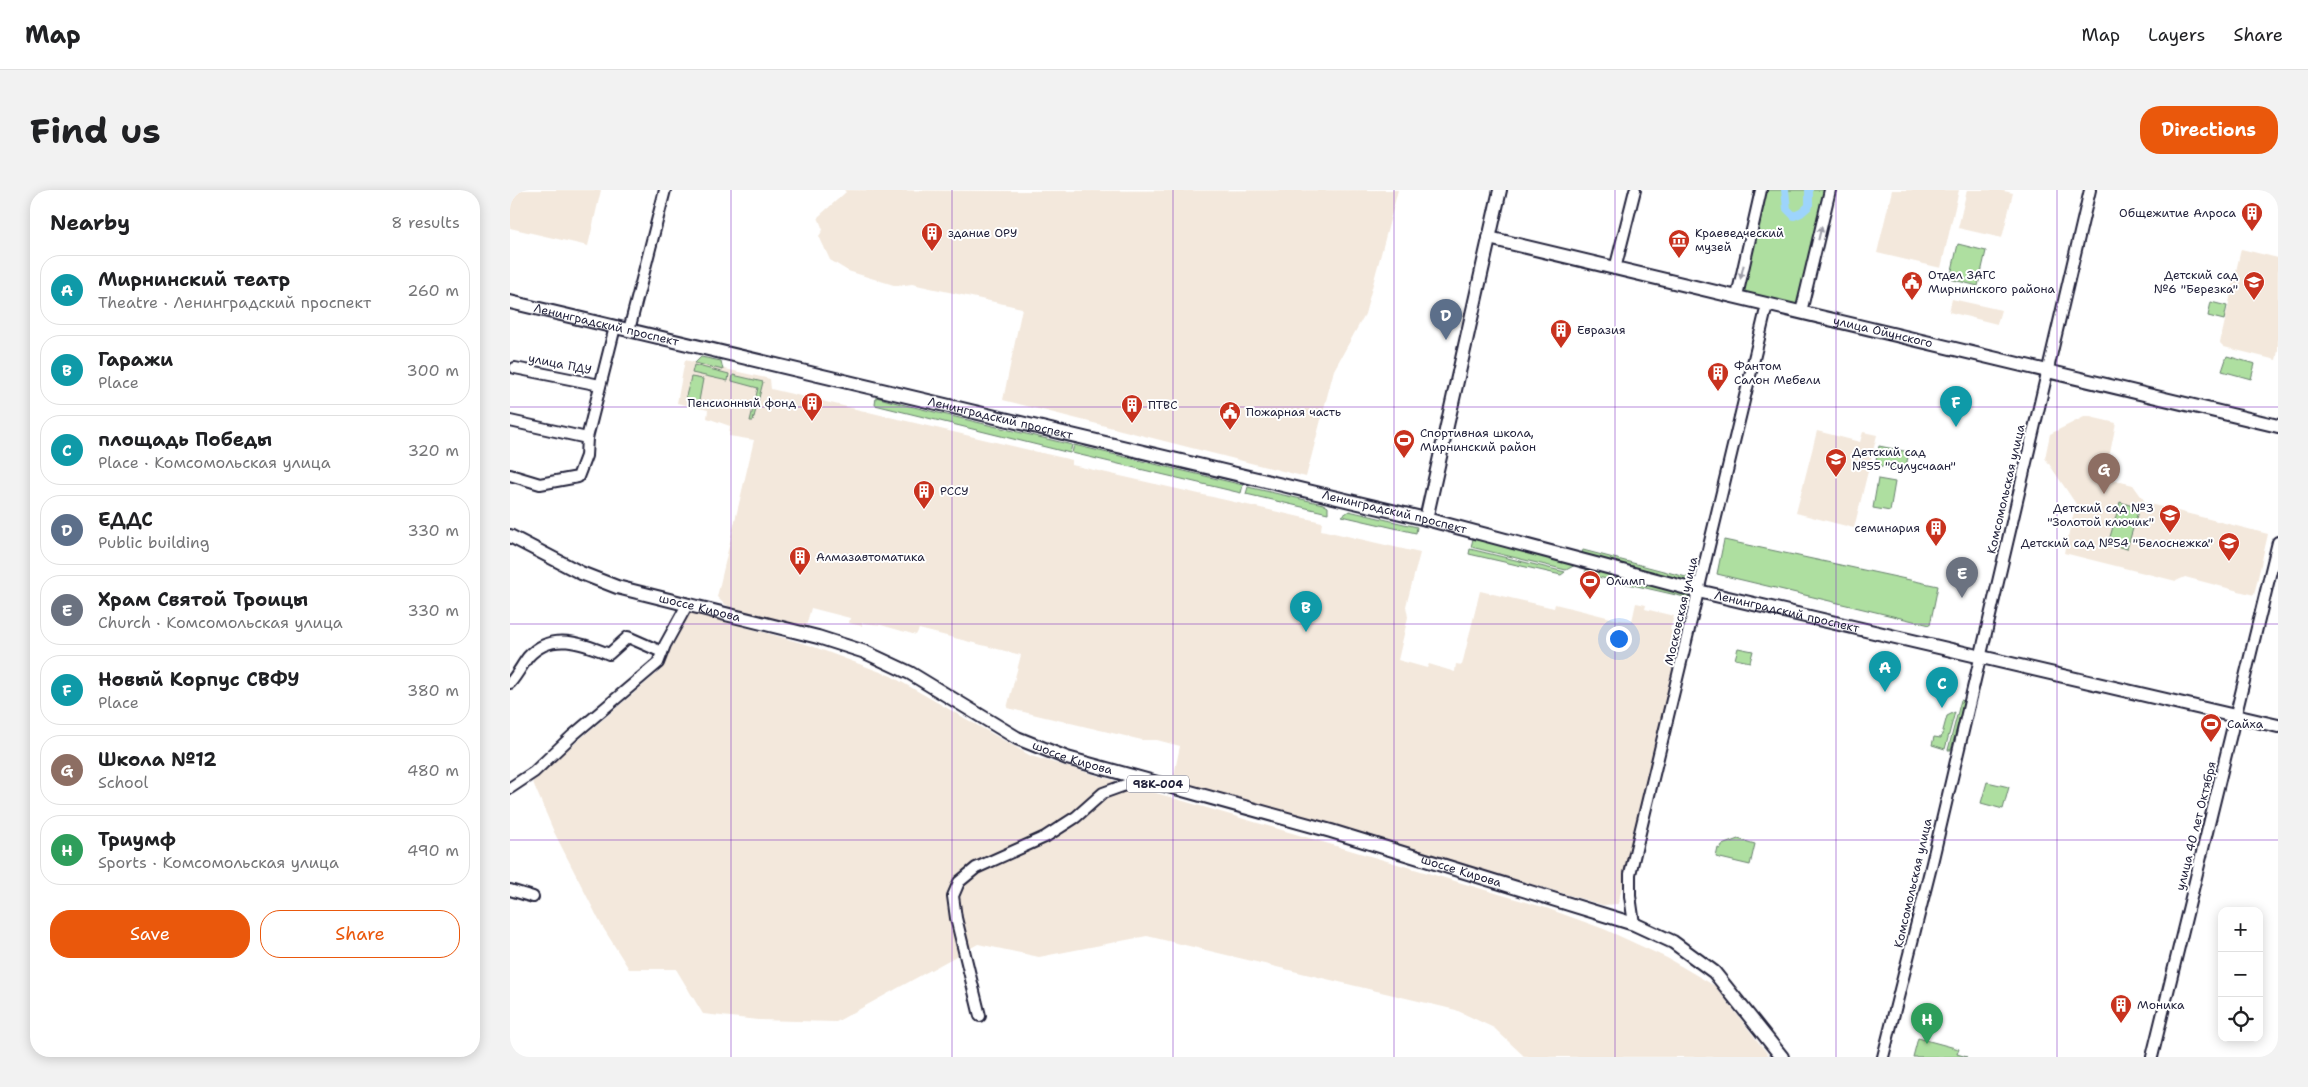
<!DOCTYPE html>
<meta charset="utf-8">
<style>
:root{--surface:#fff;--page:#f2f2f2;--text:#202124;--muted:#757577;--line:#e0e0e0;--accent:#ea580c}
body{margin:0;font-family:"Shantell Sans",sans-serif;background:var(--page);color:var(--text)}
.controls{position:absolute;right:15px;bottom:15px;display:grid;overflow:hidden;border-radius:10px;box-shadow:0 2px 12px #0003}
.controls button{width:45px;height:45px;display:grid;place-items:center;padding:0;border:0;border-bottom:1px solid var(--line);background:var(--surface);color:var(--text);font:25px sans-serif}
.you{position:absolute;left:1108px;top:448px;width:18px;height:18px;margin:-12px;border:4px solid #fff;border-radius:50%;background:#1a73e8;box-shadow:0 0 0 8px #1a73e833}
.badge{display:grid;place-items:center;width:32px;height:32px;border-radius:50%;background:var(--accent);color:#fff;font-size:16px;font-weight:700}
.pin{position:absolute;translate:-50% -41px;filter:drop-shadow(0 1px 2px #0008)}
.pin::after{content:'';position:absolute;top:26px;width:18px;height:15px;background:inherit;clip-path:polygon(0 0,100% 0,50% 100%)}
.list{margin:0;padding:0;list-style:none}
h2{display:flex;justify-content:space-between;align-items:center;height:65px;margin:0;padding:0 20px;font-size:21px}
h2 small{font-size:16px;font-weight:400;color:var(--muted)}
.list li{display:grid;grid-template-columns:32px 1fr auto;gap:15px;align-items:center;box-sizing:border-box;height:70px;margin:0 10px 10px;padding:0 10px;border:1px solid var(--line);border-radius:20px}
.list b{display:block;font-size:19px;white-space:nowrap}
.list p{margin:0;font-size:16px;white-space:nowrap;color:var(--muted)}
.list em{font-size:16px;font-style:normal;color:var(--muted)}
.actions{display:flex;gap:10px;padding:15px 20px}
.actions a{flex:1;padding:11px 0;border:1px solid var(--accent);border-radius:20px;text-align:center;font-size:18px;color:var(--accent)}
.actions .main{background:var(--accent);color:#fff}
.icon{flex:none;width:28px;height:28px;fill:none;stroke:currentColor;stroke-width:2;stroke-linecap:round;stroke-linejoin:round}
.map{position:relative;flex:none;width:1768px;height:867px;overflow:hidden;border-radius:20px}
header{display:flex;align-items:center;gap:30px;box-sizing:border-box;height:70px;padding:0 25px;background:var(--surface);border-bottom:1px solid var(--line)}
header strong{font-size:24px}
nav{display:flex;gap:28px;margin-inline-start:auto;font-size:18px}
.intro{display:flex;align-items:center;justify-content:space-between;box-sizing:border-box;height:120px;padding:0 30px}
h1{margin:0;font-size:35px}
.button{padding:12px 22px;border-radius:20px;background:var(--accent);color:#fff;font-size:18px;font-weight:700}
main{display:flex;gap:30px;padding:0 30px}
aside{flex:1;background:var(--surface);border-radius:20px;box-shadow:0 2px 12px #0003}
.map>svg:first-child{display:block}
</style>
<header>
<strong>Map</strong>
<nav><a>Map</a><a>Layers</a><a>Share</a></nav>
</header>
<div class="intro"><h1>Find us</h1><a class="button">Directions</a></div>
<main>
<aside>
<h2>Nearby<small>8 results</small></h2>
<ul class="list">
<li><span class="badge" style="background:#0f9aa8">A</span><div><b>Мирнинский театр</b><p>Theatre · Ленинградский проспект</p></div><em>260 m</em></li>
<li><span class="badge" style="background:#0f9aa8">B</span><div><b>Гаражи</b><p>Place</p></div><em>300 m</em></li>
<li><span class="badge" style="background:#0f9aa8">C</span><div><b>площадь Победы</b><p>Place · Комсомольская улица</p></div><em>320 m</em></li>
<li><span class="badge" style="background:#5c6f8a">D</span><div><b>ЕДДС</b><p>Public building</p></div><em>330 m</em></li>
<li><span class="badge" style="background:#6b7280">E</span><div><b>Храм Святой Троицы</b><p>Church · Комсомольская улица</p></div><em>330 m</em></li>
<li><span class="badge" style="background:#0f9aa8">F</span><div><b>Новый Корпус СВФУ</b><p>Place</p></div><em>380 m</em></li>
<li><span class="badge" style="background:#8d6e63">G</span><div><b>Школа №12</b><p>School</p></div><em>480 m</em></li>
<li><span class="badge" style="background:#2e9e5b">H</span><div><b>Триумф</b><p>Sports · Комсомольская улица</p></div><em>490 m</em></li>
</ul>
<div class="actions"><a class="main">Save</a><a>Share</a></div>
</aside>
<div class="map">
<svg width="1768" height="867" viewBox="0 0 1768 867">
<rect width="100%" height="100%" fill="#fff"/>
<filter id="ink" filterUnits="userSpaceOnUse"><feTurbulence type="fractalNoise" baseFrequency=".02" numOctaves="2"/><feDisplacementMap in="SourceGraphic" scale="10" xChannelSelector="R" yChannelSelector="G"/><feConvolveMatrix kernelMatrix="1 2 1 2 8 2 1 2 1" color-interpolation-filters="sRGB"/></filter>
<g filter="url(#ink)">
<!-- built -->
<g fill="#f3e8dc">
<path d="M0,0H91L78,56L0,38Z"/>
<path d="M334,0L503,1L888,0L855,124L824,180L796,287L493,210L512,118L402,94L387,96L338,81L320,70L309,46L313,40L308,27L336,2Z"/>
<path d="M1382,0H1449L1431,78L1367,63Z"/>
<path d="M1457,0H1489L1503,3L1492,48L1448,38Z"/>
<path d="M1731,59L1768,68V161L1766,170L1714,157L1710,153Z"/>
<path d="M1442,109L1491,120L1487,134L1439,122Z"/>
<path d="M175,170L260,189L261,199L562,270V275L812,332L811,340L910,363L896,416L898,427L888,470L917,478L919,474L945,482L946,474L952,475L970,401L1044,418L1045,414L1109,430L1122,431L1126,413L1136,415L1135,419L1164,426L1160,440L1168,444L1167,460L1108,714L1093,715L663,590L670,556L647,550H632L497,518L511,465L409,439L406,445L371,435L352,433V436L339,433L340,428L301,418L296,436L224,419L213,413L207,407L244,250L219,246L220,236L197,228L198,220L167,213Z"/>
<path d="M1576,226L1606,233L1595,288L1623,295L1636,313L1758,344L1744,405L1675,387L1666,391L1554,363L1566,314L1535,268L1540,244Z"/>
<path d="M1307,241L1350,252L1353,242L1367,245L1344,338L1286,323Z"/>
<path d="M178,421L299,455L381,486L521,566L1036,718L1094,739L1157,768L1205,796L1260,867H1015L984,838L946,820L637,746L529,767L468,754L326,832L248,830L193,824L166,779H119L92,736L44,642L22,590L151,480Z"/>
</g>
<!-- green -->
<g fill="#aedfa0" stroke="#68806e">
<path d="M1254,0H1316L1288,115L1230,101Z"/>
<path d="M1448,54L1476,61L1468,96L1440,89Z"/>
<path d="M1701,112L1717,116L1714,130L1698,126Z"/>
<path d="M1717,166L1745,174L1741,189L1712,181Z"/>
<path d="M191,167L211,171L213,180L185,173Z"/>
<path d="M184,175L219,184L218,191L182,183Z"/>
<path d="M223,185L253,192L243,231H240L248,198L222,191Z"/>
<path d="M181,187L193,189L189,211L199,215L179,209L176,206Z"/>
<path d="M366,207L391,214L562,255L560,263L365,215Z"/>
<path d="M564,255L733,295L731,303L562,263Z"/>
<path d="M1369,256L1399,262L1395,281L1365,275Z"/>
<path d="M1368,289L1385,292L1380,321L1363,318Z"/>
<path d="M738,297L813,314L818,317V323L736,304Z"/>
<path d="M1610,312L1629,318L1617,359L1598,354Z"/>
<path d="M839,321L907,337L906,343L832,326Z"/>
<path d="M963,349L1069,373L1056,380L961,357Z"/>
<path d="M1214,350L1428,396L1420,435L1207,384Z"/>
<path d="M960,359L1055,382L1051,385L959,364Z"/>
<path d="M1073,360L1180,388L1179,392L1071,365Z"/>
<path d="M1077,377L1176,401L1179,408L1075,384Z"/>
<path d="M1228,458L1243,461L1240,472L1225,469Z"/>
<path d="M1451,510L1454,511L1441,560H1438Z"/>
<path d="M1445,522L1435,559L1422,555L1424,547L1431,548L1437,526Z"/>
<path d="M1477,592L1499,597L1493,619L1471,613Z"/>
<path d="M1228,649L1245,654L1240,675L1206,667L1208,658L1210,659L1212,655Z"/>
<path d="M1408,848L1449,859L1447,864L1457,867H1403Z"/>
</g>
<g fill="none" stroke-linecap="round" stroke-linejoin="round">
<!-- canal -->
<path stroke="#9dd4fc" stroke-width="8" d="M1275,0L1277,19L1284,26L1291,23L1299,16V0"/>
<!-- minor casing -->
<g stroke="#22223b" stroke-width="14">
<g id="minor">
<path d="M1105,79L1125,0"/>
<path d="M1227,106L1251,0"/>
<path d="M1291,122L1320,0"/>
<path d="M119,140L155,0"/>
<path d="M5,178L90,195"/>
<path d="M0,231L77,248"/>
<path d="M0,285L30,294L68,287L76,266L77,248L105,137"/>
<path d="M0,493C7,485 12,475 18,467C41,441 72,453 99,464L118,447L152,462"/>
<path d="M0,598L24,582L63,545L148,473L155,455L177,415"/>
<path d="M0,700L23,707"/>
<path d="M1124,734L1120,706V684L1257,115"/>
<path d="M470,826L446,728L443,706L449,692L466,678L535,647L566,627L593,603L632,589"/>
<path d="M1373,867L1422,673L1580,0"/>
<path d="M1642,867L1768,352"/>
</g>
</g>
<!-- major casing -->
<g stroke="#22223b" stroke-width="16">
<g id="major">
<path id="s1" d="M979,48L1768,236"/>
<path id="s2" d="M0,112L916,329L1188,401L1768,536"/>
<path d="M916,329L990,0"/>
<path id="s3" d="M0,346L71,383L107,397L308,447L355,462L400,483L507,548L557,568L821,641L1124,734L1163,752L1204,782L1272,867"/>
</g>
</g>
<!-- minor -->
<use href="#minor" stroke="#fff" stroke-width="10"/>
<!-- major -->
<use href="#major" stroke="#fff" stroke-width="12"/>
</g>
<!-- one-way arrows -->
<defs><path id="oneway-solid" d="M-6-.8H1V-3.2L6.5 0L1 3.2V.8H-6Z" transform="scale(1.25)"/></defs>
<g fill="#9c9ca7">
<use href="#oneway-solid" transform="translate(1310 43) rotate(-77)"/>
<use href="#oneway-solid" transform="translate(1232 82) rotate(103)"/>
</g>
</g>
<!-- grid -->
<path fill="none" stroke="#7b2cbf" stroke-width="1" stroke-opacity="0.55" d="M221,0V867M442,0V867M663,0V867M884,0V867M1105,0V867M1326,0V867M1547,0V867M0,217H1768M0,434H1768M0,650H1768"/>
<!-- icons -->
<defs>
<g id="building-pin" transform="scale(1.125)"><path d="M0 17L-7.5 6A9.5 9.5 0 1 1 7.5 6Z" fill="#c8321e" stroke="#fff"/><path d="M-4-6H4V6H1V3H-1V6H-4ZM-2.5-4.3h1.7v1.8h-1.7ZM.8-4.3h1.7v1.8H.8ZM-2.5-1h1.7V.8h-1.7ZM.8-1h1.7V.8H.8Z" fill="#fff"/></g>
<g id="museum-pin" transform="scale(1.125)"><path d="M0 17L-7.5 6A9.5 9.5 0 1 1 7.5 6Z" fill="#c8321e" stroke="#fff"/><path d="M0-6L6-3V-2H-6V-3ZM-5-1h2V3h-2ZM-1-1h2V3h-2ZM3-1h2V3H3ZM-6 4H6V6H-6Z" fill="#fff"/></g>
<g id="civic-pin" transform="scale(1.125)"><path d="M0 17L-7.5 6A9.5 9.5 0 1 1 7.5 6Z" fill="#c8321e" stroke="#fff"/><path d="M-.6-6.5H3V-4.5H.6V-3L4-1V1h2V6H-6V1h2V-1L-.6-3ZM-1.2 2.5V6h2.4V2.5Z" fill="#fff"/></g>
<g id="school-pin" transform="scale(1.125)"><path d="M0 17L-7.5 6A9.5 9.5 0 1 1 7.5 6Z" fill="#c8321e" stroke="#fff"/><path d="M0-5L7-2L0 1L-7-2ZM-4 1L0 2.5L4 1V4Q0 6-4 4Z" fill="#fff"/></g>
<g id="stadium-pin" transform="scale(1.125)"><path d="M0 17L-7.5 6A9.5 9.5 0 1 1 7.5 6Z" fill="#c8321e" stroke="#fff"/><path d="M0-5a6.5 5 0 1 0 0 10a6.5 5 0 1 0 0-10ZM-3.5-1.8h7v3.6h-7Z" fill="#fff"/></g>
</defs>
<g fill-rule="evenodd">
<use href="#building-pin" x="1742" y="23"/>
<use href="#building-pin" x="422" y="43"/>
<use href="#museum-pin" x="1169" y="50"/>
<use href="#civic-pin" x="1402" y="92"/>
<use href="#school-pin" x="1744" y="92"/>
<use href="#building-pin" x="1051" y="140"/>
<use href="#building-pin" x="1208" y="183"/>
<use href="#building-pin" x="302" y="213"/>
<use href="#building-pin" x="622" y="215"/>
<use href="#civic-pin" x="720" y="222"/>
<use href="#stadium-pin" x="894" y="250"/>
<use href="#school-pin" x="1326" y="269"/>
<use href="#building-pin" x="414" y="301"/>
<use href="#school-pin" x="1660" y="325"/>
<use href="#building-pin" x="1426" y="338"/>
<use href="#school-pin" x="1719" y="353"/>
<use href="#building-pin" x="290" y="367"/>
<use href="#stadium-pin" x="1080" y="391"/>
<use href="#stadium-pin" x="1701" y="534"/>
<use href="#building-pin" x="1611" y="815"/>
</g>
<g text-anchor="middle" stroke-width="4" stroke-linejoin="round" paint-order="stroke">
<!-- shield labels -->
<rect fill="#fff" stroke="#646476" stroke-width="1" x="617" y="585.5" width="62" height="17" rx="4"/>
<g font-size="11" font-weight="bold" fill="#22223b">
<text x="648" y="598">98К-004</text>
</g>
<!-- poi labels -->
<g font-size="12" fill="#22223b" stroke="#fff" text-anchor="start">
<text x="1726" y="27" text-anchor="end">Общежитие Алроса</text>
<text x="438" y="47">здание ОРУ</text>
<text x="1185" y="47">Краеведческий<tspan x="1185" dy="14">музей</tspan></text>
<text x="1418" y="89">Отдел ЗАГС<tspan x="1418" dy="14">Мирнинского района</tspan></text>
<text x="1728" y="89" text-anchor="end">Детский сад<tspan x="1728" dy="14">№6 "Березка"</tspan></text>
<text x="1067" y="144">Евразия</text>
<text x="1224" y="180">Фантом<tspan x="1224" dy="14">Салон Мебели</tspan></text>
<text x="286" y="217" text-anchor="end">Пенсионный фонд</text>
<text x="638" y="219">ПТВС</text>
<text x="736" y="226">Пожарная часть</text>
<text x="910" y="247">Спортивная школа,<tspan x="910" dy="14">Мирнинский район</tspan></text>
<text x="1342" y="266">Детский сад<tspan x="1342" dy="14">№55 "Сулусчаан"</tspan></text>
<text x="430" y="305">РССУ</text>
<text x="1644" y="322" text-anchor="end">Детский сад №3<tspan x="1644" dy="14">"Золотой ключик"</tspan></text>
<text x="1410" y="342" text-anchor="end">семинария</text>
<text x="1703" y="357" text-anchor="end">Детский сад №54 "Белоснежка"</text>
<text x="306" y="371">Алмазавтоматика</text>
<text x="1096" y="395">Олимп</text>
<text x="1717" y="538">Сайха</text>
<text x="1627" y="819">Моника</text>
</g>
<!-- street labels -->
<g font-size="12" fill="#22223b" stroke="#fff">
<text dy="4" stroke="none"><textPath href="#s2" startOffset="99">Ленинградский проспект</textPath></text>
<text dy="4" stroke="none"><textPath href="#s1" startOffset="405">улица Ойунского</textPath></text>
<text transform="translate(50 174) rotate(11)" y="4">улица ПДУ</text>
<text dy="4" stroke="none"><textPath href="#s2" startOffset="504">Ленинградский проспект</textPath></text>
<text transform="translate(1496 299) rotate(-77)" y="4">Комсомольская улица</text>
<text dy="4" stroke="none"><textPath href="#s2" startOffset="909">Ленинградский проспект</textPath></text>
<text dy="4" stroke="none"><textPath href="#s3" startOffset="204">шоссе Кирова</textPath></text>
<text transform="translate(1171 421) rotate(-77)" y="4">Московская улица</text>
<text dy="4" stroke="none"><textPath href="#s2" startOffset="1314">Ленинградский проспект</textPath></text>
<text dy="4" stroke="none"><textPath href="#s3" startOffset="609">шоссе Кирова</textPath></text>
<text transform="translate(1686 636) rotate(-76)" y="4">улица 40 лет Октября</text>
<text dy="4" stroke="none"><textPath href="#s3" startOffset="1014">шоссе Кирова</textPath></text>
<text transform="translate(1403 693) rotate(-77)" y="4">Комсомольская улица</text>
</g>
</g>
</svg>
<div class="controls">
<button>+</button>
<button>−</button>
<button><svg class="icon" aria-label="locate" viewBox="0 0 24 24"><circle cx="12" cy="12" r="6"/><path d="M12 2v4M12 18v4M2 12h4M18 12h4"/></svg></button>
</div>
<div class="you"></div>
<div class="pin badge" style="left:1375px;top:502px;background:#0f9aa8">A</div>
<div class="pin badge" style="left:796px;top:442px;background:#0f9aa8">B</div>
<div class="pin badge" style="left:1432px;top:518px;background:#0f9aa8">C</div>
<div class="pin badge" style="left:936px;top:150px;background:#5c6f8a">D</div>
<div class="pin badge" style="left:1452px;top:408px;background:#6b7280">E</div>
<div class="pin badge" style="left:1446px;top:237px;background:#0f9aa8">F</div>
<div class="pin badge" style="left:1594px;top:304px;background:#8d6e63">G</div>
<div class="pin badge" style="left:1417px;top:854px;background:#2e9e5b">H</div>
</div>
</main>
